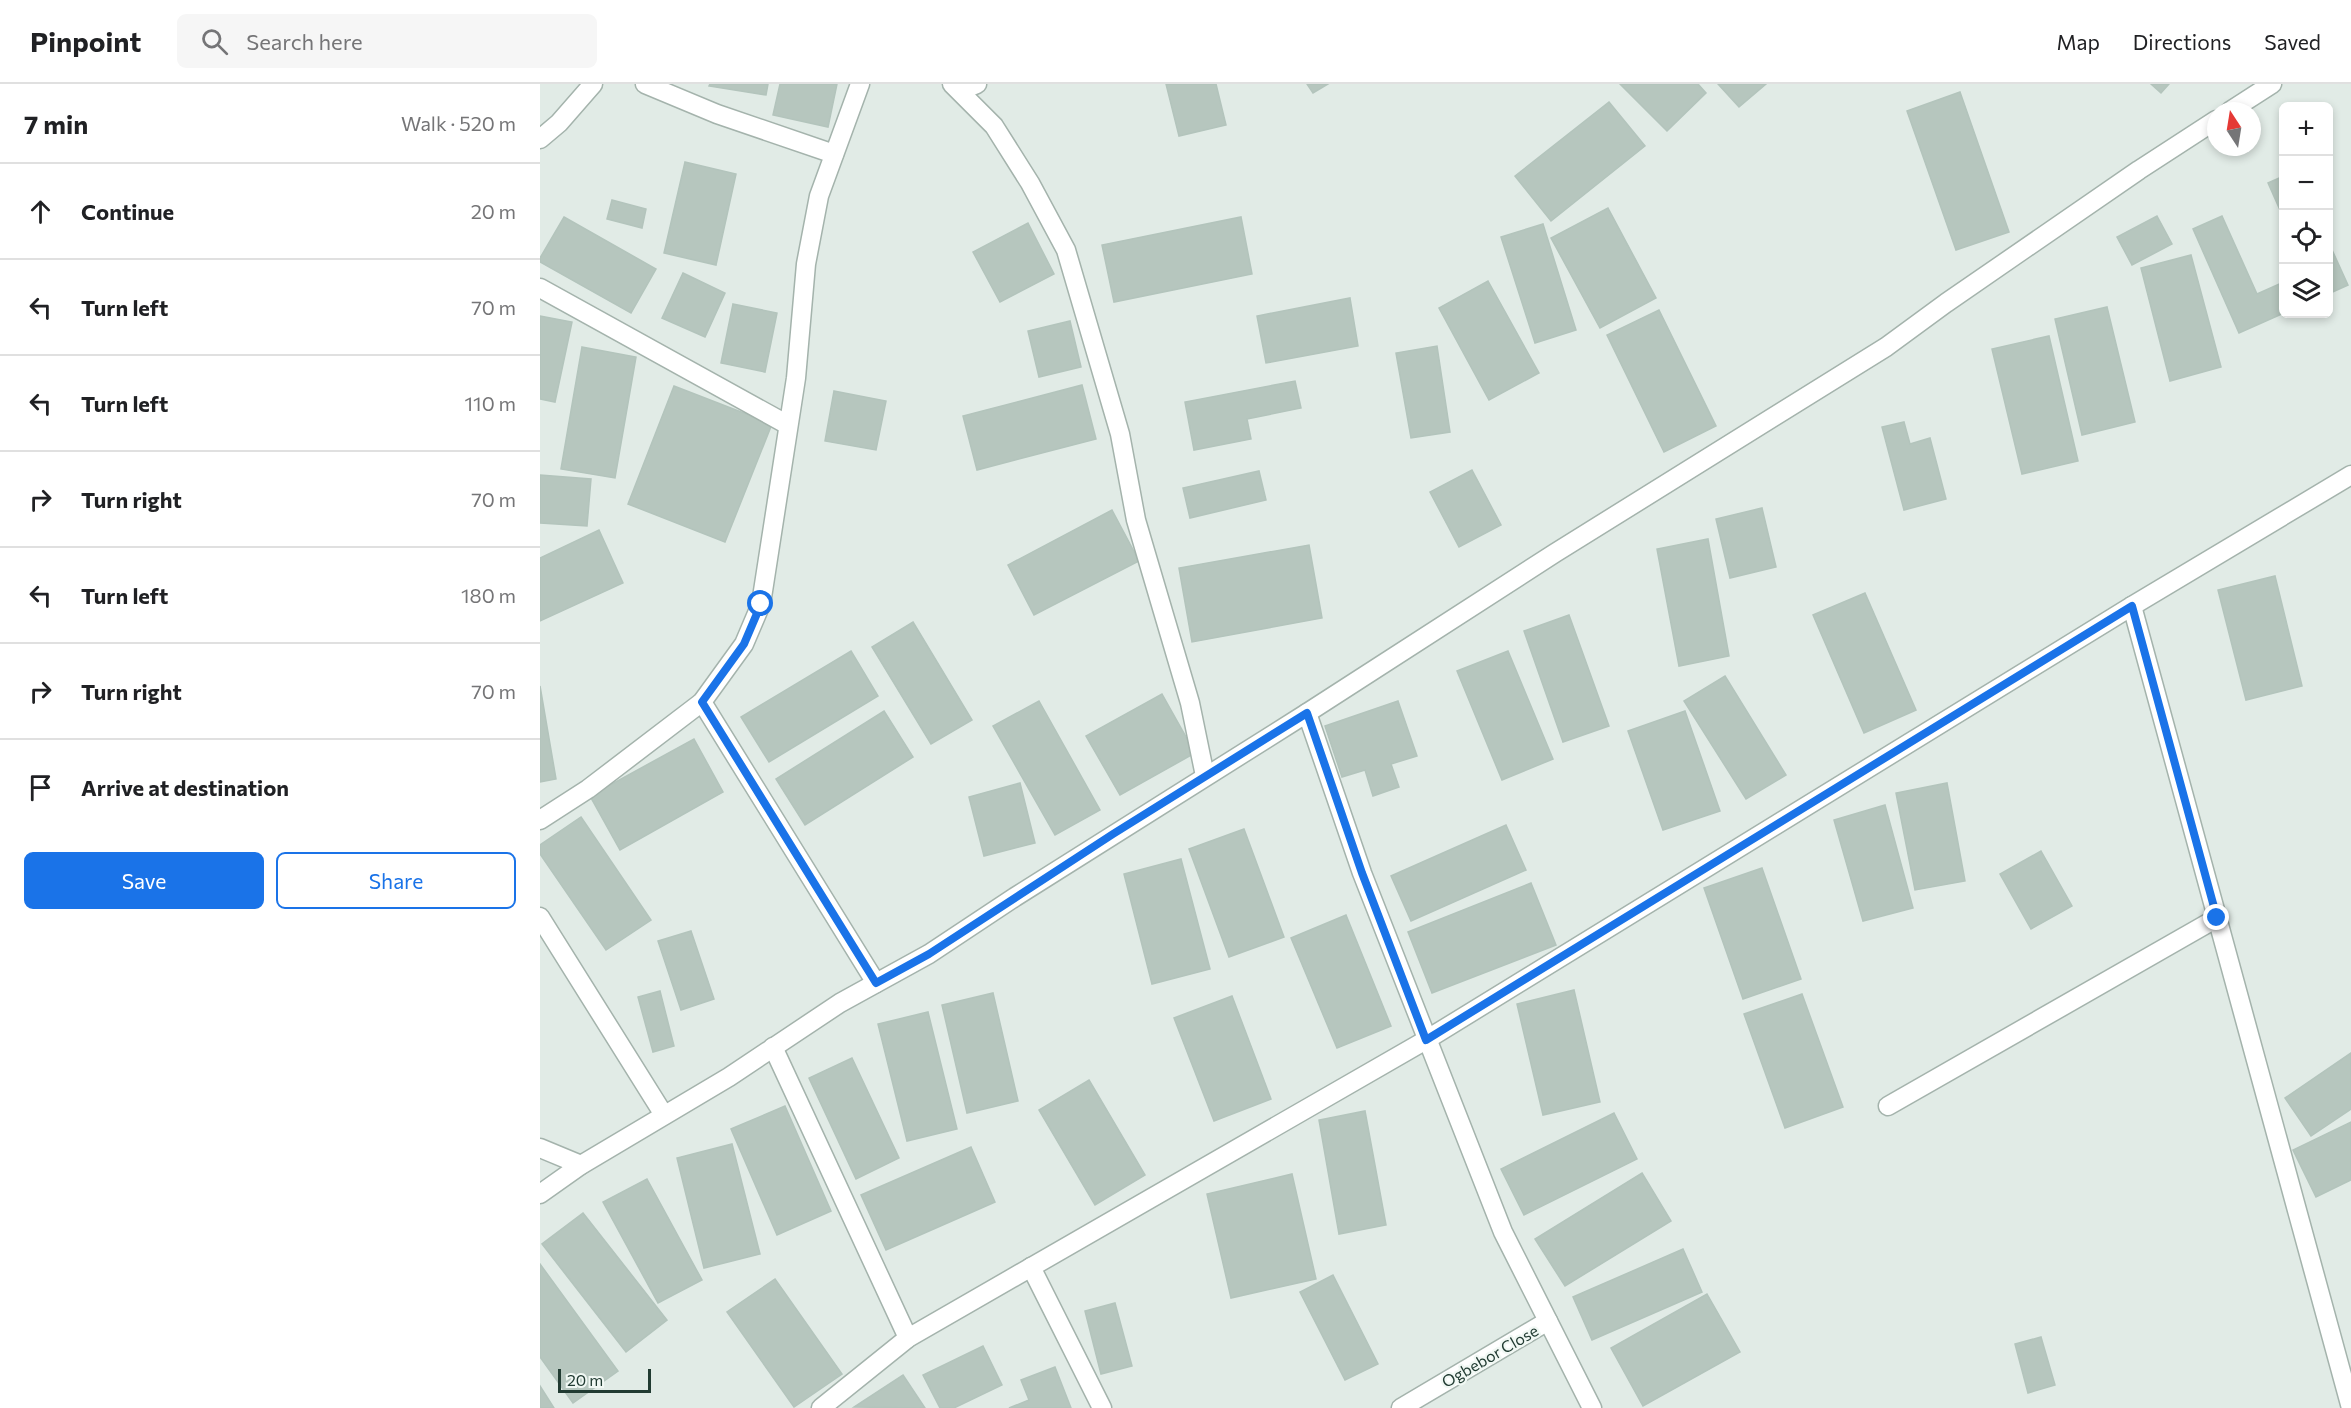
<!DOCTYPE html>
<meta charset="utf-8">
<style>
:root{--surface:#fff;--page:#f6f6f6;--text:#202124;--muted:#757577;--line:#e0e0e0;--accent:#1a73e8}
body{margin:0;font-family:Commissioner,sans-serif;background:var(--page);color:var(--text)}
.controls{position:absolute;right:18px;top:18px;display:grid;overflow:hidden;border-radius:9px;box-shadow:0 3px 9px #0003}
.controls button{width:54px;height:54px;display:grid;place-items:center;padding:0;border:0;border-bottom:2px solid var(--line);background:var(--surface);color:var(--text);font:30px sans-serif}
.compass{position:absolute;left:1667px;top:18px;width:54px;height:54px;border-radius:50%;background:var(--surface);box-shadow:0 3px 9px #0003;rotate:348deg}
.scale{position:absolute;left:18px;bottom:15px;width:93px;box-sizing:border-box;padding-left:6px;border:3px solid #213b32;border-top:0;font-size:16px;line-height:21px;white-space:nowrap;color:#213b32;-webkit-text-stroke:4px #f1f8f4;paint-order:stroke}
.stop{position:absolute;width:18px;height:18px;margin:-14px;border:4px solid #1a73e8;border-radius:50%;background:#fff}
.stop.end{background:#1a73e8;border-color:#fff;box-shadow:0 2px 6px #0008}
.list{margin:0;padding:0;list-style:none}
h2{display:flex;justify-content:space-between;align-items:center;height:78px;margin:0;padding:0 24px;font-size:26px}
h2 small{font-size:20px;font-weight:400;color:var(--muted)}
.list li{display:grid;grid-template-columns:39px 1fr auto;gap:18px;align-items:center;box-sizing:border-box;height:96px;padding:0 24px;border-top:2px solid var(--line)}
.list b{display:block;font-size:22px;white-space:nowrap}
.list em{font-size:20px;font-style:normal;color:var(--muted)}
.actions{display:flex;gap:12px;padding:18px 24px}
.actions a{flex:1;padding:14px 0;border:2px solid var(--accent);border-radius:9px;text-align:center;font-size:21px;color:var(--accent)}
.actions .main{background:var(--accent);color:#fff}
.icon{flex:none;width:33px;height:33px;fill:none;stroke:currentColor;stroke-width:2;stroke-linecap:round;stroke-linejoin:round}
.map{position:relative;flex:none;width:1811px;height:1324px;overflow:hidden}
header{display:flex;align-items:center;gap:36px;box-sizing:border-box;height:84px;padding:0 30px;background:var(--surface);border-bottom:2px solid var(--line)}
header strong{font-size:28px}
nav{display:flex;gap:33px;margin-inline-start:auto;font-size:21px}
.search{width:420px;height:54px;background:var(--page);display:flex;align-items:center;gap:15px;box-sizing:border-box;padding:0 21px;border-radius:9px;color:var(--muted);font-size:22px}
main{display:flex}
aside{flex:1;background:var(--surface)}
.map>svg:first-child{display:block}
</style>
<header>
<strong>Pinpoint</strong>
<div class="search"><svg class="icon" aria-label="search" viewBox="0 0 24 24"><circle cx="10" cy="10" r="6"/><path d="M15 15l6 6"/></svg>Search here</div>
<nav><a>Map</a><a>Directions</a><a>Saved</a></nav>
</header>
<main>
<aside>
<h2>7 min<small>Walk · 520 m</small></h2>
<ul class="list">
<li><svg class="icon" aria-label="ahead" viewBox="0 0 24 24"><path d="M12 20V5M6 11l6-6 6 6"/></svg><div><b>Continue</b></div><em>20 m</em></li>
<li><svg class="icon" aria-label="left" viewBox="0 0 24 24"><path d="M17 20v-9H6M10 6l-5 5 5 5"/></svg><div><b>Turn left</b></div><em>70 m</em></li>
<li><svg class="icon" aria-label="left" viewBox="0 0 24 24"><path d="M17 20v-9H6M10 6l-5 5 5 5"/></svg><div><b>Turn left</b></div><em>110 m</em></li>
<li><svg class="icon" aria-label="right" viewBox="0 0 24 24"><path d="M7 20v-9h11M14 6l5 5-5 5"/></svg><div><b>Turn right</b></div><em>70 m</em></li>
<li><svg class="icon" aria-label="left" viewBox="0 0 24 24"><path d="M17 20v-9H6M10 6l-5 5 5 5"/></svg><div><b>Turn left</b></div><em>180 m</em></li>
<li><svg class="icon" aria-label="right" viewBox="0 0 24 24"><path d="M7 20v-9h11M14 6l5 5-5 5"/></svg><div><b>Turn right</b></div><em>70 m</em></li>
<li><svg class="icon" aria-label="arrive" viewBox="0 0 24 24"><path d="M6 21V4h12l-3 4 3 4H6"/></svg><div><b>Arrive at destination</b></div></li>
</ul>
<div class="actions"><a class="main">Save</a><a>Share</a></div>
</aside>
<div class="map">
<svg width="1811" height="1324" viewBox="0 0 1811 1324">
<rect width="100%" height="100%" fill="#e1ebe6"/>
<!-- building -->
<g fill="#b6c6be" stroke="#b3c4bc" stroke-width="1.5">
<path d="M170,0H228L226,11L169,2Z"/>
<path d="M240,0H297L288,43L233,31Z"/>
<path d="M626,0H676L686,41L639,52Z"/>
<path d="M767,0H788L773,9Z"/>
<path d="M1080,0H1158L1166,9L1127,47Z"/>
<path d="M1178,0H1226L1199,23Z"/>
<path d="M1611,0H1629L1621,9Z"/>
<path d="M1420,8L1469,148L1416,166L1367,27Z"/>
<path d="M1069,18L1105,62L1011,137L975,92Z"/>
<path d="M145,78L196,90L176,181L124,169Z"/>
<path d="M1744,92V135L1728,99Z"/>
<path d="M72,116L106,125L102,144L67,135Z"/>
<path d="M1068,124L1116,214L1060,244L1011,154Z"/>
<path d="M1617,132L1632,160L1592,181L1577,153Z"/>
<path d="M1682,132L1717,210L1744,198V229L1699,249L1653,145Z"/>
<path d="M24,133L116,185L91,229L0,178V174Z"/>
<path d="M701,133L712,190L574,218L562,161Z"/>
<path d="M488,139L514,190L460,218L433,168Z"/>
<path d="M1003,140L1036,246L995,259L961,153Z"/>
<path d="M1788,157L1808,201L1788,210Z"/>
<path d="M1651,171L1681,283L1630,297L1601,184Z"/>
<path d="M143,189L185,209L165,253L122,234Z"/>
<path d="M948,197L999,289L949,316L899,224Z"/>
<path d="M810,214L818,262L726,279L717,232Z"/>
<path d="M193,220L237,229L225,288L181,279Z"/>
<path d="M1567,223L1595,338L1542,351L1515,235Z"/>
<path d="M1119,226L1176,342L1124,368L1067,251Z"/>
<path d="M0,232L32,238L15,318L0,315Z"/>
<path d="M530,237L541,283L499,293L488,247Z"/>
<path d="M1509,252L1538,377L1482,390L1452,265Z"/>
<path d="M897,262L910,348L871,354L856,269Z"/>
<path d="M42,263L96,273L75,394L21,385Z"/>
<path d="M755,297L761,324L707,335L711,355L654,366L645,318Z"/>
<path d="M542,301L556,355L437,386L423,332Z"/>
<path d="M134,302L232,340L185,458L88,420Z"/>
<path d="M294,307L346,317L336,366L285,357Z"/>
<path d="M1364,338L1370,360L1390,354L1406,415L1364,426L1342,343Z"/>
<path d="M932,386L961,441L919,463L890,408Z"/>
<path d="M719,387L726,416L650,434L643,404Z"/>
<path d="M0,391L51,395L47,442L0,439Z"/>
<path d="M1222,424L1236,483L1190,494L1176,435Z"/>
<path d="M572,426L599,477L494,531L468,481Z"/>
<path d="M59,446L83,499L0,537V474Z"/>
<path d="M1168,455L1189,572L1139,582L1117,465Z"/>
<path d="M769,461L782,534L652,558L639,484Z"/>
<path d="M1735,492L1762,602L1706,616L1678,506Z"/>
<path d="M1325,509L1376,626L1324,649L1273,531Z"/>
<path d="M1029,531L1069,642L1023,658L984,547Z"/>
<path d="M373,538L432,636L391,660L332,563Z"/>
<path d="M311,567L338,612L229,678L201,633Z"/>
<path d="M968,567L1013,675L962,696L917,587Z"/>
<path d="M1185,592L1246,691L1206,715L1144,617Z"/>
<path d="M0,602L16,695L0,698Z"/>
<path d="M622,610L655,669L580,711L546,652Z"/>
<path d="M499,617L560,726L515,751L453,642Z"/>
<path d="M858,617L877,672L851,680L859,703L833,712L825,686L802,693L785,642Z"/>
<path d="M344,627L373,673L265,741L236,695Z"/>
<path d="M1145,627L1180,727L1123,746L1088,647Z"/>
<path d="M154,655L183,708L80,766L50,712Z"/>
<path d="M480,699L495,759L444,772L429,713Z"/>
<path d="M1407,699L1425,797L1375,806L1356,709Z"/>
<path d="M1345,721L1373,824L1323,837L1294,736Z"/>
<path d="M41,733L111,836L66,866L0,770V761Z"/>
<path d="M966,741L986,786L871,837L851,792Z"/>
<path d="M704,745L744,853L689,873L649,765Z"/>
<path d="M1501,767L1532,822L1491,845L1460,790Z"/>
<path d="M641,775L670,885L612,900L584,790Z"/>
<path d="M1222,784L1261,895L1203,915L1164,804Z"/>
<path d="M991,799L1016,861L892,909L868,848Z"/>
<path d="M806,831L851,942L797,964L751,854Z"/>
<path d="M151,847L174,915L141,926L118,857Z"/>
<path d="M1034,906L1060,1018L1003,1031L977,920Z"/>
<path d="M120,907L134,962L113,968L98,913Z"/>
<path d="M453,909L478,1017L427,1029L402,921Z"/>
<path d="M1262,910L1303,1023L1245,1044L1204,930Z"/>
<path d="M692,912L731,1015L674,1037L634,934Z"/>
<path d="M388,928L417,1045L367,1057L338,940Z"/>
<path d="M1811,969V1025L1771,1052L1745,1014Z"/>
<path d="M312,974L359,1074L316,1095L269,994Z"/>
<path d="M549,996L605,1091L555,1121L499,1026Z"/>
<path d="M245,1022L291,1127L237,1151L191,1045Z"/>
<path d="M825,1027L846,1141L799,1150L779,1036Z"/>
<path d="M1074,1029L1097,1075L984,1131L961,1085Z"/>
<path d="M1811,1038V1096L1776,1113L1753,1066Z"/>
<path d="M192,1060L220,1170L164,1184L137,1074Z"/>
<path d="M431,1063L455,1118L346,1166L321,1111Z"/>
<path d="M1102,1089L1131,1137L1025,1202L995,1155Z"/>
<path d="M752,1090L776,1195L691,1214L667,1110Z"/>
<path d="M107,1095L162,1196L118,1219L63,1118Z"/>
<path d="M43,1129L127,1236L86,1268L2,1160Z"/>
<path d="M1143,1165L1162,1208L1052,1256L1033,1213Z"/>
<path d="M0,1180L78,1287L33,1319L0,1273Z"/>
<path d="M793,1191L838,1280L805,1296L760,1208Z"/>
<path d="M235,1195L302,1290L254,1323L187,1228Z"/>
<path d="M1167,1210L1200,1268L1103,1322L1071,1264Z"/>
<path d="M575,1219L592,1282L561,1290L545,1227Z"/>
<path d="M1501,1253L1515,1301L1488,1309L1475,1260Z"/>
<path d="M443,1262L462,1301L414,1324H400L383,1291Z"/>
<path d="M515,1283L531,1324H469L489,1316L481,1296Z"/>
<path d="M363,1291L385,1324L314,1323Z"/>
<path d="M0,1302L14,1324H0Z"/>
</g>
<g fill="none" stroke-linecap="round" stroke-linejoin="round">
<!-- street casing -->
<g stroke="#a4b3ac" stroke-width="21">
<g id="street">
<path d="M105,0L177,30L294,70"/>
<path d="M412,0L454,42L490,99L526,166L580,350L596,436L650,619L665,692"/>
<path d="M420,7L437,0"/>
<path d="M1690,27L1732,0"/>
<path d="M0,55L19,39L53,0"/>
<path d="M0,204L248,341"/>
<path d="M1592,522L1811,1324"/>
<path d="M162,618L336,899"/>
<path d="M767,629L822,789L963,1148L1052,1324"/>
<path d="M0,736L48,705L162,618L204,560L221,520L256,294L266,180L279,112L320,0"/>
<path d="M0,833L124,1031"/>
<path d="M233,963L368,1254"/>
<path d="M1348,1022L1677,834"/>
<path d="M0,1064L41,1081"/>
<path d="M0,1110L41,1081L189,993L300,919L389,870L475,813L767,629L1015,469L1346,263L1406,219L1599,86L1676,36"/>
<path d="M491,1183L562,1324"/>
<path d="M281,1324L368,1254L886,956L1592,522L1811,391"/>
<path d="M861,1324L1008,1237"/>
</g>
</g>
<!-- street -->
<use href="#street" stroke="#fff" stroke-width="18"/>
</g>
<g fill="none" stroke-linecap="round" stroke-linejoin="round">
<!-- route -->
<path stroke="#1a73e8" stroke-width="8" d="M221,520L204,560L162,618L336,899L389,870L573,750L767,629L822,789L886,956L1592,522L1677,834"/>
</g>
<g text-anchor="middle" stroke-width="4.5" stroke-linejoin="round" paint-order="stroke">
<!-- street labels -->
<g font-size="16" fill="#213b32" stroke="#f1f8f4">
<text transform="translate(950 1272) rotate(-30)" y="6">Ogbebor Close</text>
</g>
</g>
</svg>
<div class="controls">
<button>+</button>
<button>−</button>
<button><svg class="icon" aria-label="locate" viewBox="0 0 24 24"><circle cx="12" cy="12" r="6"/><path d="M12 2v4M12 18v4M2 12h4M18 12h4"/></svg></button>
<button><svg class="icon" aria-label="layers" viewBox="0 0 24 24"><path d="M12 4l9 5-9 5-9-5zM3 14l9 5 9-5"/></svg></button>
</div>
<svg class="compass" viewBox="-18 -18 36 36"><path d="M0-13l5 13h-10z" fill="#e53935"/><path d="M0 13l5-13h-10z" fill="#757577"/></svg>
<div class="scale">20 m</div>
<div class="stop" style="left:221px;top:520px"></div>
<div class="stop end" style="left:1677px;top:834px"></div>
</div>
</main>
